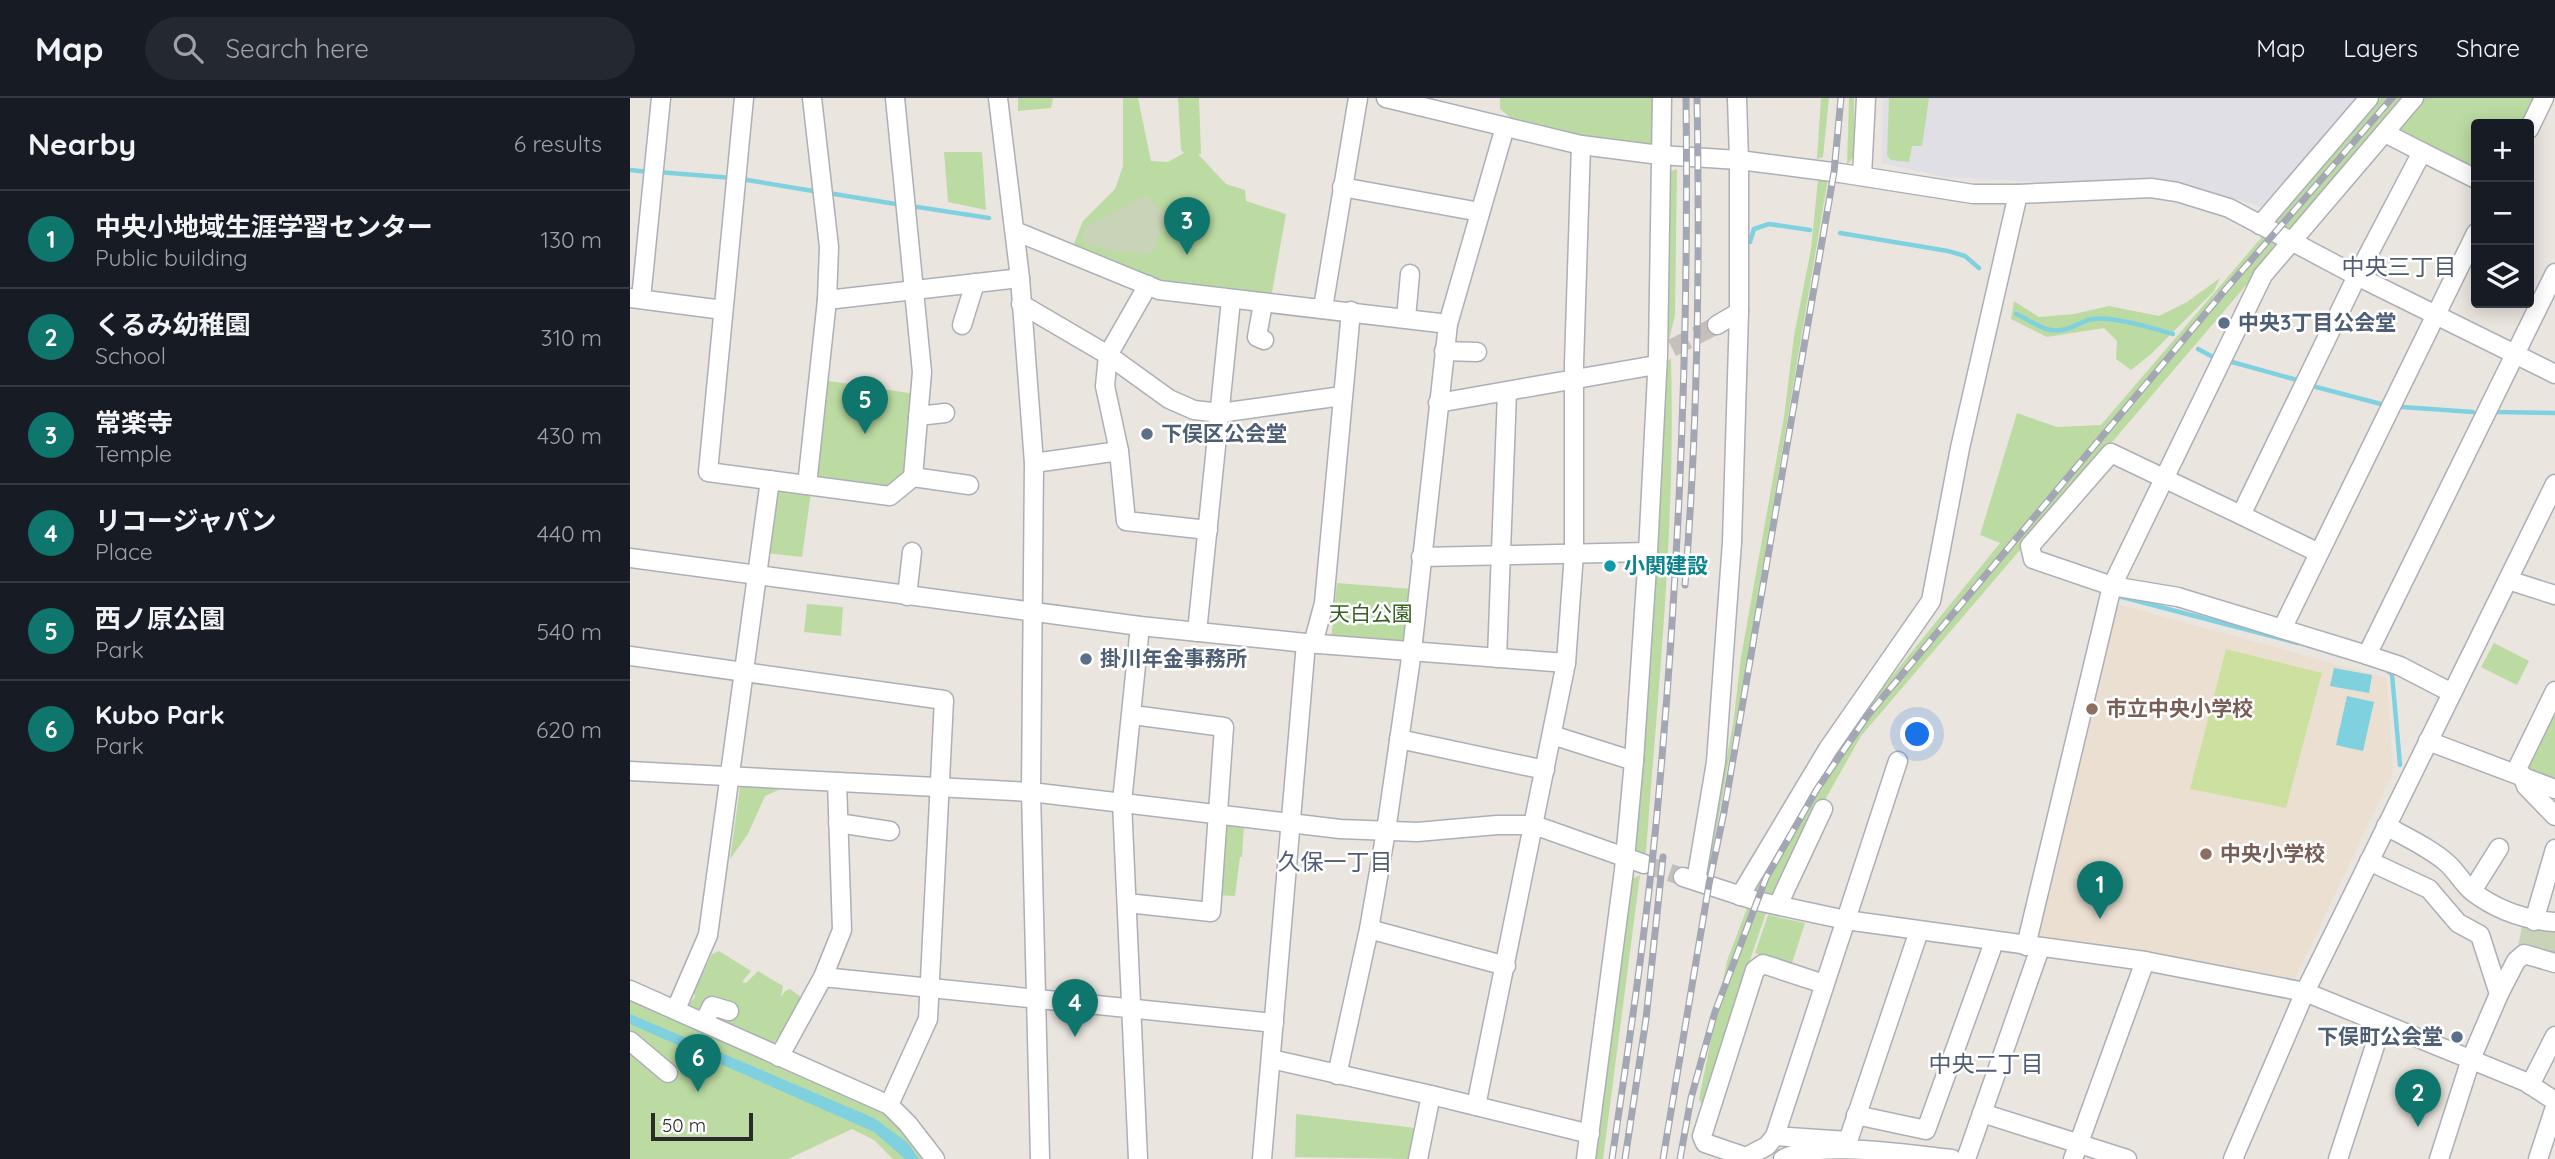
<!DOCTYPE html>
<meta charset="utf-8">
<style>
:root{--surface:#171b24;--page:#242831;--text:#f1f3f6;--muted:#9ea1a6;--line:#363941;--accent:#0f766e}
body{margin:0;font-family:Quicksand,"Noto Sans JP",sans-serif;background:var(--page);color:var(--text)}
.controls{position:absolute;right:21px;top:21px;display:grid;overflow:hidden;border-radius:7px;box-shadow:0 4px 18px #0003}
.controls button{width:63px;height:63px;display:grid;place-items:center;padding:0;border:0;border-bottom:2px solid var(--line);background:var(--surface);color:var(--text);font:35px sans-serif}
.scale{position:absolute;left:21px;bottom:18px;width:102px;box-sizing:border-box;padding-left:7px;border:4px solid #2b2b2b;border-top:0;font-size:19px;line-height:24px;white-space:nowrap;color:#2b2b2b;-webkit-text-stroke:5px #fff;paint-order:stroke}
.you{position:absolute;left:1288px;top:637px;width:24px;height:24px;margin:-18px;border:5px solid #fff;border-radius:50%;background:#1a73e8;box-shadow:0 0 0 10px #1a73e833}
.badge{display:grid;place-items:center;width:46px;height:46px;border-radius:50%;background:var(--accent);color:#fff;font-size:23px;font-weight:700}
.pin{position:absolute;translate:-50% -58px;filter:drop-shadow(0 2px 4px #0008)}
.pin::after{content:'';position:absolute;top:37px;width:24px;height:21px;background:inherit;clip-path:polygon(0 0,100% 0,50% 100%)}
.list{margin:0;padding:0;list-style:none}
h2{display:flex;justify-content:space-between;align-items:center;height:91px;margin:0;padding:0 28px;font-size:30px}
h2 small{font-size:23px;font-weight:400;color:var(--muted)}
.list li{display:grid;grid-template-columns:46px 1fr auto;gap:21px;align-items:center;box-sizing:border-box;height:98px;padding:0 28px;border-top:2px solid var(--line)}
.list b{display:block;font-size:26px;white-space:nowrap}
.list p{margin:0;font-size:23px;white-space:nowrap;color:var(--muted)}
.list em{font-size:23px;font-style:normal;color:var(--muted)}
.icon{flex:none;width:38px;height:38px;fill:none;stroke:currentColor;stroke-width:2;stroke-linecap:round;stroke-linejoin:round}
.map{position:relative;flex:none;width:1925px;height:1061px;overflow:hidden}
header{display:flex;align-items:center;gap:42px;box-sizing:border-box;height:98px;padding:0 35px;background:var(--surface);border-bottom:2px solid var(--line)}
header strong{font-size:33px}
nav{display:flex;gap:38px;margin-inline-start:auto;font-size:24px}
.search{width:490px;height:63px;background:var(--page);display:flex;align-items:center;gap:18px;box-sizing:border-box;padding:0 24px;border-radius:38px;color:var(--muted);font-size:26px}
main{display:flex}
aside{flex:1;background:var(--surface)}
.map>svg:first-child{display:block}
</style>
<header>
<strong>Map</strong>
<div class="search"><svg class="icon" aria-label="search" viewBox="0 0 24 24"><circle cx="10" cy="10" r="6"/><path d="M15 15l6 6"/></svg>Search here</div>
<nav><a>Map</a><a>Layers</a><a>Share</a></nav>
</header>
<main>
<aside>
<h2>Nearby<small>6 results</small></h2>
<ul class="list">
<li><span class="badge">1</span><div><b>中央小地域生涯学習センター</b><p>Public building</p></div><em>130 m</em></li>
<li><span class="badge">2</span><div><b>くるみ幼稚園</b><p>School</p></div><em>310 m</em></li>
<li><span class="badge">3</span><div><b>常楽寺</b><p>Temple</p></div><em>430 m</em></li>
<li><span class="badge">4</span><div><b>リコージャパン</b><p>Place</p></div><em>440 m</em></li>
<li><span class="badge">5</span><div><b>西ノ原公園</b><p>Park</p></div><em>540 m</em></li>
<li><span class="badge">6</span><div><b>Kubo Park</b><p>Park</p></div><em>620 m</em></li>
</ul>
</aside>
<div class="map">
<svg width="1925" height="1061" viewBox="0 0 1925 1061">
<rect width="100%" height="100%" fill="#ebe5df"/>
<!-- industrial -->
<path fill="#e0dfe5" d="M1253,0H1728L1632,109L1606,101L1596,108L1521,90L1314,79L1252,65Z"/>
<!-- education -->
<path fill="#ebdfd1" d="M1487,506L1757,580L1763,674L1665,881L1407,839Z"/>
<!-- green -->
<g fill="#bcdba2">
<path d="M388,0H423L421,10L388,13Z"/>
<path d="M493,0H508L521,63L538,64L554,55L551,52L548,0H569L571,56H568L596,86L615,92L616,103L656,116L641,200L560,190L508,177L443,148L453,123L485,91L493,68Z"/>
<path d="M870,0H1025V51L949,39L888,26L870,11Z"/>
<path d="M1191,0H1199L1193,59L1187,61Z"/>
<path d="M1219,0H1224V58L1217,67Z"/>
<path d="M1259,0H1299L1292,48H1282L1279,64L1261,62L1257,58Z"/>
<path d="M1751,0H1776L1231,638L1143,794L1107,901L1074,1010L1069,1001L1097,863L1128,781L1216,635L1370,445L1350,437L1387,315L1427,329L1471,327Z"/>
<path d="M1793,0H1904L1892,26H1846V73L1769,34L1768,29Z"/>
<path d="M314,54H352L356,112L318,104Z"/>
<path d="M1047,71L1045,217L1038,247L1033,238L1036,75Z"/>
<path d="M1198,80L1117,562L1078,778L1075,777L1103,626L1111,559L1154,319L1164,238L1181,151L1188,82Z"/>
<path d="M1590,180L1584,193L1520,257L1501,272L1486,261L1487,243L1474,230L1417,239L1381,221L1384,203L1409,219L1444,216L1479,208L1529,218L1557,204Z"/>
<path d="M1041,260C1046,425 1028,590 1016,754L1013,758L1001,752L1034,267Z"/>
<path d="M193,282L286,296L277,377L259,391L187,382L184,378Z"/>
<path d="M152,391L181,394L172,459L136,455L143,397Z"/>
<path d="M707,485L782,491L777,548L701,541Z"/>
<path d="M177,506L213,509L211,538L174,534Z"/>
<path d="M1864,545L1899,563L1887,587L1851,569Z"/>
<path d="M1925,613V685L1897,673L1896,669Z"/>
<path d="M110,689L153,690L135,698L118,736L100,761Z"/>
<path d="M593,725L614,727L612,759H610L605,798L586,797Z"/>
<path d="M1010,777L973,1061H962L1000,782Z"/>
<path d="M1138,817L1175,825L1161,868L1125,855Z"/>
<path d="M89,853L121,873L112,884L116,885L128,873L153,888L151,899L155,893L160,891L171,899L163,921L141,948L56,909L65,899L64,894L82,856Z"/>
<path d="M0,901L249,1012L272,1028L295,1061H263L244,1042L222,1031L158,1061H0Z"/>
<path d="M666,1016L786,1030L783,1061L665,1059Z"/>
</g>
<!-- cemetery -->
<g fill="#c8d3b8">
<path d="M517,97L536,117L522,157C505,154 463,153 452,142L454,129Z"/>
<path d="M1893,824L1925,830V863L1887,853Z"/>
</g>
<!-- pitch -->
<path fill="#cce19f" d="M1596,551L1692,575L1656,710L1560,691Z"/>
<!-- water -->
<g fill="#7fd1e0">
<path d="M1704,570L1742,577L1739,595L1700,588Z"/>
<path d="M1717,598L1744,604L1733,653L1706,647Z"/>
<path d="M0,916L244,1020L277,1044L289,1061H275L244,1034L0,926Z"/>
</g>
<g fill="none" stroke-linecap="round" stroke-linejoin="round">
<!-- stream -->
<g stroke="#7fd1e0" stroke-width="4.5">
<path d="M0,72L19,74"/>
<path d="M28,74L103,80"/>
<path d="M111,81L189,94"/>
<path d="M198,95L272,107"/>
<path d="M281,108L359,120"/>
<path d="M1210,135L1318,153L1335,158L1349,170"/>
<path d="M1120,144L1124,131L1139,126L1180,132"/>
<path d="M1386,216C1401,222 1414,235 1431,232C1442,231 1452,223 1462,221C1483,218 1522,230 1543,236"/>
<path d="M1568,251L1583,259"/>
<path d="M1602,264L1667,282"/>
<path d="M1686,289L1751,306"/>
<path d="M1772,309L1843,314"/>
<path d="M1864,314L1925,315"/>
<path d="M1492,499L1668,545"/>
<path d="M1753,570L1762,576L1770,667"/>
</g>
<!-- minor-tunnel -->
<g stroke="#c5c0bb" stroke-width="18" stroke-dasharray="18 9" stroke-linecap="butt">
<path d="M1042,250L1087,227"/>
<path d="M1014,766L1053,779"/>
</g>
<!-- minor casing -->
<g stroke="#acafb6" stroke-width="21">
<g id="minor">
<path d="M114,0L78,374L260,398L283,379L292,274L265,0"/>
<path d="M368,0L390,180L404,365L401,694L410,1061"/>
<path d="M756,0L951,47L1030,57L1109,62L1210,75L1343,96H1388L1521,90L1547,94L1599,110L1727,178L1925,276"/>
<path d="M1899,31L1914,0"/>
<path d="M1755,35L1792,54"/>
<path d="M1232,78L1236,0"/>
<path d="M712,89L850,114"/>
<path d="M1630,127L1739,0"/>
<path d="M385,133L529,192L818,226"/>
<path d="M518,187L478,257L475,288L489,353L496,423L578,432"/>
<path d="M0,200L93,212"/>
<path d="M11,201L31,0"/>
<path d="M197,202L390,180"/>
<path d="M633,205L627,239L634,242"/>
<path d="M391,206L478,257L539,301L564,312L590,315L712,298"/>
<path d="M693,210L728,0"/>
<path d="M776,220L780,176"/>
<path d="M332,227L345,185"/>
<path d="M1087,227L1109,214"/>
<path d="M814,253L847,254"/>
<path d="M808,305L1026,267"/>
<path d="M288,318L315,315"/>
<path d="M404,365L489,353"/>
<path d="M283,379L339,387"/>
<path d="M177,387L197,202L199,149L182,0"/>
<path d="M1611,417L1689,455"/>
<path d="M791,459L1018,454"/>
<path d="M0,460L510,528L676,545L936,565"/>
<path d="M1878,482L1925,497"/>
<path d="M277,498L282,454"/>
<path d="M1652,531L1846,135"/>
<path d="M567,534L601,202"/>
<path d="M683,546L694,505L721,213"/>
<path d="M1737,557L1925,175"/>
<path d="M0,558L314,602L298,921L259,1007"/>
<path d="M867,560L877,294"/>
<path d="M1822,595L1770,568L1737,557L1548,499L1482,488L1403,461L1400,448L1481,355L1611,417L1727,178L1792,54L1846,81"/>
<path d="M922,637L1004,663"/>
<path d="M769,641L915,672"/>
<path d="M1798,643L1925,691"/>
<path d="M0,673L401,694L710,731L787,734L867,727H904L1014,766"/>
<path d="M1885,675L1925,593"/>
<path d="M1892,677L1896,688L1925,718"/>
<path d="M208,725L260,733"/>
<path d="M1756,728C1776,739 1800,750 1817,765C1827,774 1833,786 1843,794C1867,812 1896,822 1925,824"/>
<path d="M1739,763L1799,791L1828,825L1850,837L1869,896L1841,961L1809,1061"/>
<path d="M1053,779L1127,803L1216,822L1515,863L1675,894L1896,984L1925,1003"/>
<path d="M1066,783L1086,664L1102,444L1109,214V62L1107,0"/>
<path d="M1842,793L1869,750"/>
<path d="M1110,798L1198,651L1301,503L1330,350L1388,96"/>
<path d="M497,805L581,814L594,629L503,617"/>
<path d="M1148,807L1193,711"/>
<path d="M1904,823L1925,751"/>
<path d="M739,831L876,868"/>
<path d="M1396,848L1482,488L1633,177L1784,0"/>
<path d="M193,879L644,925"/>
<path d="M1194,886L1133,866L1125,872L1072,1038L1075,1045L1116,1059L1137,1048L1145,1038L1268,663"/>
<path d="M0,892L259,1007L278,1026L305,1061"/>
<path d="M1869,896L1886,863L1894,856L1925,865"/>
<path d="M46,911L78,837L140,382"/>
<path d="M74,924L82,908L99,913"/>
<path d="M0,943L38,975"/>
<path d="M149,959L193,879L212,832L207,684"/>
<path d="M641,961L801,997L960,1036"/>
<path d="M707,977L739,831L756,733L782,553L818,226L875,29"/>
<path d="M1900,987L1925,938"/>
<path d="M846,1008L936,565L944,455V266L951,47"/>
<path d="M1352,1015L1497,1061"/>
<path d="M1226,1017L1296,1032L1364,844"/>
<path d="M1145,1038L1218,1043L1289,833"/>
<path d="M508,1061L492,704L510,528"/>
<path d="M632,1061L676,545"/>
<path d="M788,1061L801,997"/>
<path d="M956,1061L994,772L1004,663L1018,454L1028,257L1032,0"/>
<path d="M1153,1061C1189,1041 1279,1057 1322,1061"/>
<path d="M1336,1061L1410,850"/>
<path d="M1443,1061L1515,863"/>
<path d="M1603,1061L1675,894L1925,386"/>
<path d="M1708,1061L1752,926"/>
<path d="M1908,1061L1925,1009"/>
</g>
</g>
<!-- minor -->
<use href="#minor" stroke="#fff" stroke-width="18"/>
<!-- rail casing -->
<g stroke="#a2a7b3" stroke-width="7">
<g id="rail">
<path d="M1055,487C1068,325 1070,162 1067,0"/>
<path d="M982,1061C999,946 1016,832 1027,716C1049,478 1059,239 1056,0"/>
<path d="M995,1061L1016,921L1033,759"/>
<path d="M1033,1061L1079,786L1094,714L1204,74L1211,0"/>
<path d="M1050,1061L1061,1000L1085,914L1136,780L1187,691L1238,617L1596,191L1762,0"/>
</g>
</g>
<!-- rail -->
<use href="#rail" stroke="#fff" stroke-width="4.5" stroke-dasharray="13" stroke-linecap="butt"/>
</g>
<!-- markers -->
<g fill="#5c6f8a" stroke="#fff" stroke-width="2.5">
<circle cx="1594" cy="225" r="7"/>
<circle cx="517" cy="336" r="7"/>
<circle cx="456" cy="561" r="7"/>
<circle cx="1827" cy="939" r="7"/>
</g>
<circle fill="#0f9aa8" stroke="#fff" stroke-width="2.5" cx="980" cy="468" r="7"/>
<g fill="#8d6e63" stroke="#fff" stroke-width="2.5">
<circle cx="1462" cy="611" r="7"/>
<circle cx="1576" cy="756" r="7"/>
</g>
<g text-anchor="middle" stroke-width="5" stroke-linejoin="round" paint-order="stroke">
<!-- service labels -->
<g font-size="21" font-weight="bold" fill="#4e5e75" stroke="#fff" text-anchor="start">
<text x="1608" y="232">中央3丁目公会堂</text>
<text x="531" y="343">下俣区公会堂</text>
<text x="470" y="568">掛川年金事務所</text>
<text x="1813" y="946" text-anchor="end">下俣町公会堂</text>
</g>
<!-- culture labels -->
<g font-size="21" font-weight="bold" fill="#0d838f" stroke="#fff" text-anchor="start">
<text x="994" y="475">小関建設</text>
</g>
<!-- park labels -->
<g font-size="21" fill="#376023" stroke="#fff">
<text x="741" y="523">天白公園</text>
</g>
<!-- education labels -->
<g font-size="21" font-weight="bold" fill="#785e54" stroke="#fff" text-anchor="start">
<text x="1476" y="618">市立中央小学校</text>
<text x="1590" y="763">中央小学校</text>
</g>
<!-- neighbourhood labels -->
<g font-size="23" fill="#515c77" stroke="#fff">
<text x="1769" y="177">中央三丁目</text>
<text x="705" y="772">久保一丁目</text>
<text x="1356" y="974">中央二丁目</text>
</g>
</g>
</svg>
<div class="controls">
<button>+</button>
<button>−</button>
<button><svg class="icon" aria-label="layers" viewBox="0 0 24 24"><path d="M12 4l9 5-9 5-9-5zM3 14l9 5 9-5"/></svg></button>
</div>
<div class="scale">50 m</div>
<div class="you"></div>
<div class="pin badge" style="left:1470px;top:821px">1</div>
<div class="pin badge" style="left:1788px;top:1029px">2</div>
<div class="pin badge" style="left:557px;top:157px">3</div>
<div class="pin badge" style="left:445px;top:939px">4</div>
<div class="pin badge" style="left:235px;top:336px">5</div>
<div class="pin badge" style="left:68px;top:994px">6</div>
</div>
</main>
